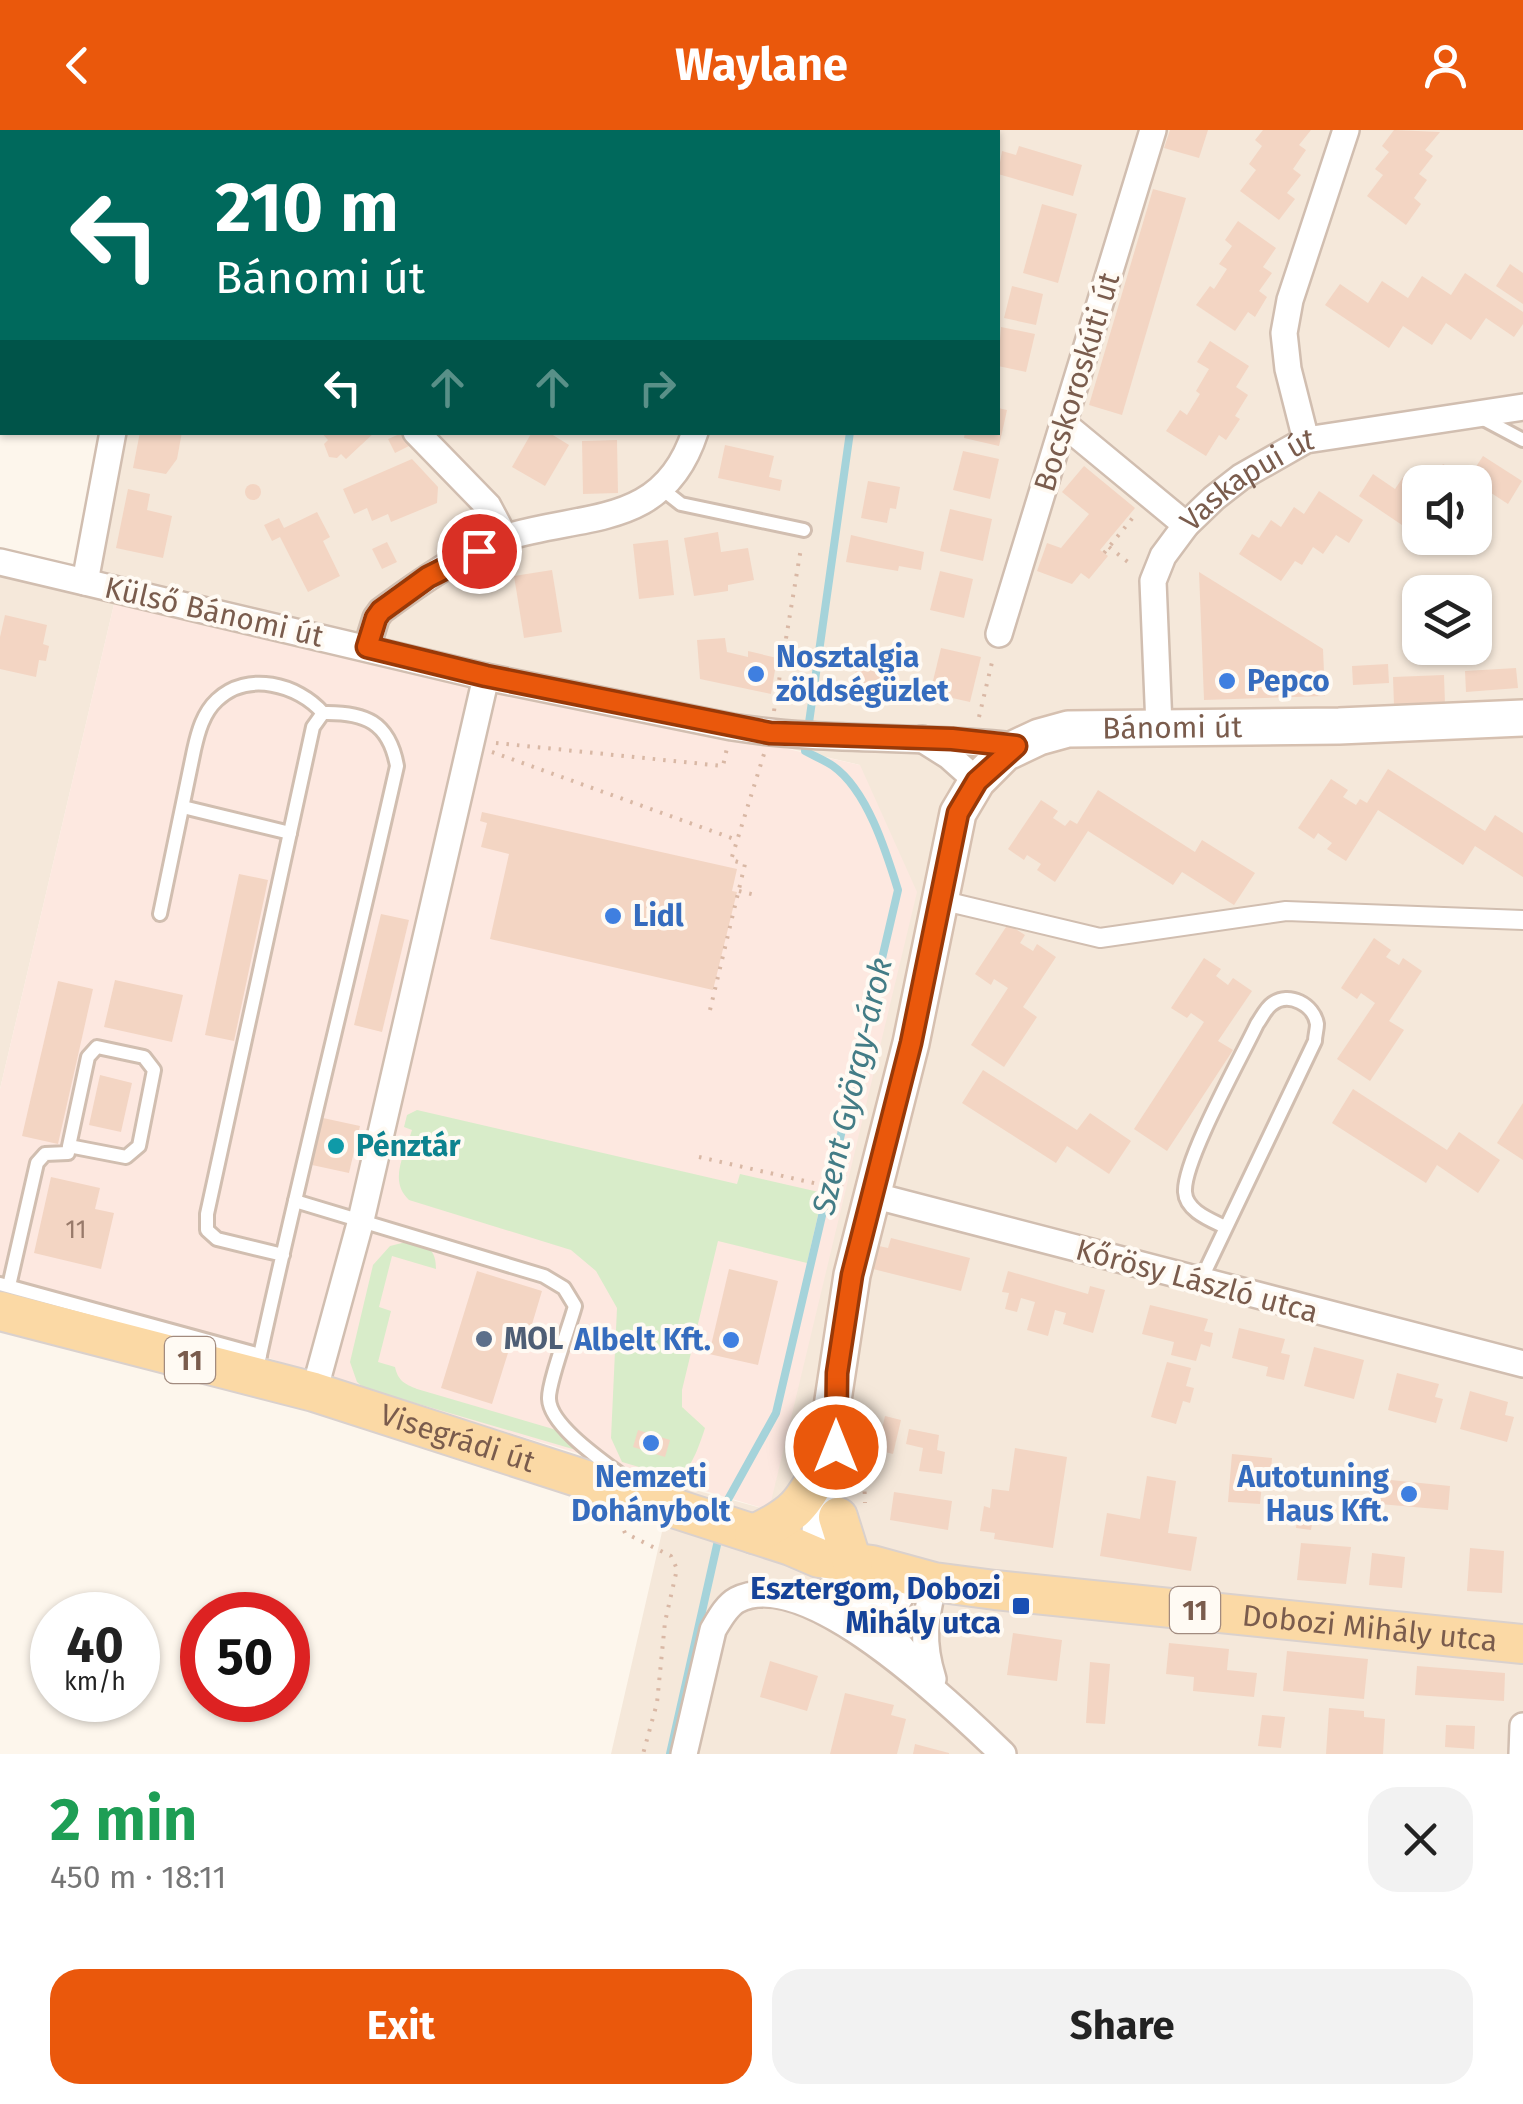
<!DOCTYPE html>
<meta charset="utf-8">
<style>
:root{--surface:#fff;--page:#f2f2f2;--text:#222;--muted:#767676;--accent:#ea580c}
body{margin:0;font-family:"Fira Sans",sans-serif;background:var(--page);color:var(--text);height:100vh;display:flex;flex-direction:column;font-size:38px;white-space:nowrap}
*{box-sizing:border-box;margin:0}
p{font-size:32px;color:var(--muted)}
.icon{flex:none;width:55px;height:55px;fill:none;stroke:currentColor;stroke-width:2;stroke-linecap:round;stroke-linejoin:round}
.map{position:relative;height:1624px;overflow:hidden}
.drawer{display:flex;flex-direction:column;background:var(--surface);flex:1}
.drawer>*{flex:none}
.hud{position:absolute;left:0px;top:0px;width:1000px;height:305px;box-shadow:0 2px 8px #0004;background:#00695c;color:#fff;overflow:hidden}
.buttons{position:absolute;left:1402px;top:335px;display:grid;gap:20px}
.buttons a{display:grid;place-items:center;width:90px;height:90px;border-radius:20px;background:var(--surface);box-shadow:0 2px 8px #0004;font-size:50px}
.speed{position:absolute;left:30px;top:1462px;display:flex;gap:20px;font-size:50px;font-weight:700;text-align:center}
.speed>*{display:grid;place-content:center;width:130px;height:130px;border-radius:50%;background:var(--surface);box-shadow:0 2px 8px #0004;line-height:1}
.speed small{font-size:25px;font-weight:400}
.speed .limit{border:15px solid #d22;background:#fff;color:#111}
.pin{position:absolute;display:grid;place-items:center;width:85px;height:85px;color:#fff;margin:-42px;border:5px solid #fff;border-radius:50%;box-shadow:0 2px 10px #0007}
.me{position:absolute;width:110px;margin:-55px;rotate:0deg;stroke-linejoin:round;filter:drop-shadow(0 0 8px #0008)}
.turn{display:flex;align-items:center;gap:35px;height:210px;padding:0 50px;font-size:45px}
.turn .icon{width:130px;height:130px;stroke-width:2.5}
.turn b{display:block;font-size:70px;line-height:85px}
.lanes{display:flex;align-items:center;height:95px;padding:0 50px;background:#0003;justify-content:center;gap:50px;direction:ltr}
.lanes .off{opacity:.35}
.round{display:grid;place-items:center;flex:none;width:105px;height:105px;border-radius:30px;background:var(--page)}
.overview{display:flex;align-items:center;justify-content:space-between;height:170px;padding:0 50px}
h1{font-size:60px;font-weight:700;line-height:75px;color:#1e9e55}
.action{display:flex;gap:20px;margin-top:auto;padding:20px 50px}
.action a{flex:1;height:115px;border-radius:30px;background:var(--accent);color:#fff;font-size:40px;font-weight:700;line-height:115px;text-align:center}
.action a+a{background:var(--page);color:var(--text)}
header{display:flex;justify-content:space-between;align-items:center;height:130px;padding:0 50px;background:var(--accent);color:#fff;font-size:45px;font-weight:700}
.map>svg:first-child{display:block}
</style>
<header><svg class="icon" aria-label="back" viewBox="0 0 24 24"><path d="M15 5l-7 7 7 7"/></svg>Waylane<svg class="icon" aria-label="person" viewBox="0 0 24 24"><circle cx="12" cy="8" r="4"/><path d="M4 21q1-7 8-7t8 7"/></svg></header>
<div class="map">
<svg width="1523" height="1624" viewBox="0 0 1523 1624">
<rect width="100%" height="100%" fill="#fdf6ec"/>
<g fill="#f5e8da" fill-rule="evenodd">
<path d="M173 0H1523V1624H611L673 1354 769 1380 860 635 75 450 103 303 998 302V2H172ZM1420 352H1475V408H1420ZM1420 462H1475V518H1420Z"/>
<polygon points="0,443 115,470 0,959"/>
</g>
<polygon fill="#fde8e0" points="115,470 860,635 917,762 769,1380 361,1259 260,1225 0,1154 0,959"/>
<g fill="#d8ecc9">
<path d="M417 980 737 1054 740 1044 823 1063 807 1133 718 1111 682 1260V1277L705 1298C685 1360 678 1348 622 1332L611 1308 617 1178 596 1141 571 1120 409 1070C388 1051 405 1023 412 1000L404 997 407 985Z"/>
<path d="M410 1111C428 1116 436 1119 436 1139L392 1126 379 1177 391 1181 378 1232 395 1237C398 1251 405 1254 417 1259L553 1299 568 1306 576 1315V1320L364 1258 357 1252 350 1232 373 1135 390 1116Z"/>
</g>
<g fill="none" stroke-linecap="round" stroke-linejoin="round">
<g stroke="#a5d3da" stroke-width="8">
<polyline points="931,2 932,0"/>
<path d="M724 1383 726 1373 776 1283 898 760C886 721 867 660 833 636 824 630 814 626 805 621L850 302"/>
<polyline points="670,1624 719,1406"/>
</g>
</g>
<g fill="#f3d5c3">
<polygon points="1170,0 1208,0 1199,28 1164,18"/>
<polygon points="1263,0 1311,0 1299,15 1306,20 1293,39 1301,45 1287,63 1295,69 1279,90 1240,61 1256,40 1249,34 1262,16 1255,10"/>
<polygon points="1394,0 1440,2 1425,20 1433,26 1419,44 1427,50 1414,68 1421,74 1406,95 1367,66 1383,45 1375,39 1389,22 1382,16"/>
<polygon points="1019,16 1082,35 1073,66 998,44 1002,21 1016,25"/>
<polygon points="1153,59 1186,68 1122,285 1089,275"/>
<polygon points="1042,74 1077,84 1058,153 1023,143"/>
<polygon points="1238,91 1276,118 1263,137 1272,143 1259,161 1267,167 1255,187 1248,182 1235,201 1196,175 1210,156 1214,159 1227,139 1219,134 1232,116 1225,110"/>
<polygon points="1510,134 1523,143 1523,174 1496,156"/>
<polygon points="1465,143 1523,182 1523,194 1514,207 1486,188 1471,210 1446,193 1432,215 1403,196 1389,218 1325,175 1340,154 1368,173 1382,151 1408,168 1422,146 1451,165"/>
<polygon points="1012,156 1043,164 1036,195 1004,188"/>
<polygon points="1001,197 1035,204 1026,242 998,236"/>
<polygon points="1210,211 1249,236 1236,257 1248,265 1235,286 1240,289 1226,310 1219,305 1206,326 1166,301 1180,280 1187,285 1200,264 1196,261 1209,239 1197,232"/>
<polygon points="998,278 1007,280 999,316 964,308 965,302 998,302"/>
<polygon points="140,302 182,302 177,329 166,344 133,338"/>
<polygon points="321,302 375,302 346,329 341,324 337,328 329,327 324,314 328,310"/>
<polygon points="532,302 548,302 569,315 545,356 512,337"/>
<polygon points="402,303 413,314 395,323 388,309"/>
<polygon points="617,310 618,363 583,364 582,311"/>
<polygon points="725,315 774,326 769,347 782,350 780,361 718,348"/>
<polygon points="963,321 999,329 990,369 953,360"/>
<polygon points="1483,326 1522,351 1508,374 1485,359 1475,376 1475,352 1432,352 1443,334 1468,349"/>
<polygon points="412,329 438,357 437,373 391,392 388,384 372,391 367,378 354,384 343,359"/>
<polygon points="1084,336 1135,378 1100,420 1108,426 1089,449 1081,443 1072,454 1037,441 1047,413 1061,418 1089,384 1062,362"/>
<polygon points="1408,340 1427,352 1420,352 1420,375 1417,373 1402,395 1359,366 1373,344 1395,359"/>
<polygon points="868,351 900,357 896,379 890,378 887,393 861,388"/>
<circle cx="253" cy="362" r="8"/>
<polygon points="128,359 150,364 147,380 172,386 163,428 116,418"/>
<polygon points="1319,361 1363,390 1349,413 1336,405 1323,424 1313,417 1302,435 1295,431 1281,451 1239,424 1252,404 1259,408 1271,390 1281,397 1294,377 1304,384"/>
<polygon points="950,379 992,389 983,431 940,421"/>
<polygon points="317,382 330,407 323,411 340,446 308,462 280,407 272,411 264,395 279,388 284,398"/>
<polygon points="718,402 721,422 748,418 754,450 728,455 728,461 694,466 684,408"/>
<polygon points="851,405 924,422 921,440 899,436 898,441 846,432"/>
<polygon points="668,410 674,465 639,469 633,414"/>
<polygon points="387,412 397,432 382,439 372,419"/>
<polygon points="552,440 562,502 524,508 514,446"/>
<polygon points="940,441 973,449 964,488 930,480"/>
<polygon points="1199,442 1323,519 1325,566 1204,570"/>
<polygon points="5,485 47,495 43,514 49,516 46,531 39,530 36,547 0,539 0,507"/>
<polygon points="725,508 727,522 748,527 748,521 777,528 771,564 700,549 697,510"/>
<polygon points="941,518 981,527 970,572 930,563"/>
<polygon points="859,520 893,525 886,570 852,565"/>
<polygon points="1388,534 1389,553 1353,555 1352,536"/>
<polygon points="1516,538 1518,558 1466,562 1465,541"/>
<polygon points="1444,545 1445,574 1394,576 1393,547"/>
<polygon points="1388,639 1485,701 1495,685 1523,703 1523,747 1475,716 1463,735 1378,680 1346,731 1327,719 1332,713 1318,703 1314,709 1298,698 1331,649 1348,660 1343,667 1356,675 1360,669 1367,673"/>
<polygon points="1098,660 1195,722 1202,710 1255,743 1234,775 1182,742 1173,755 1088,701 1055,752 1037,740 1041,734 1027,725 1024,730 1008,719 1041,670 1058,681 1053,688 1065,696 1070,690 1077,694"/>
<polygon points="482,682 737,739 732,761 737,762 713,860 490,809 509,724 481,717 487,693 480,691"/>
<polygon points="239,744 268,750 234,911 205,905"/>
<polygon points="381,784 409,790 382,902 354,895"/>
<polygon points="1008,794 1025,805 1020,813 1033,821 1037,814 1056,827 1023,877 1037,887 1004,937 971,915 1008,858 994,849 991,855 975,844"/>
<polygon points="1374,808 1391,820 1386,827 1399,835 1403,828 1422,841 1389,891 1404,900 1370,951 1337,929 1375,873 1361,863 1357,869 1341,858"/>
<polygon points="1204,828 1221,839 1216,846 1228,855 1233,848 1252,861 1218,911 1233,920 1167,1021 1134,999 1204,892 1191,883 1187,888 1171,878"/>
<polygon points="115,850 183,865 172,912 104,897"/>
<polygon points="58,851 93,859 58,1014 22,1006"/>
<polygon points="983,940 1077,1000 1090,983 1131,1011 1109,1044 1067,1016 1056,1033 962,973"/>
<polygon points="100,945 132,953 121,1002 89,995"/>
<polygon points="1353,959 1447,1020 1459,1002 1500,1030 1478,1063 1437,1035 1426,1053 1332,993"/>
<polygon points="1523,973 1523,1030 1497,1013"/>
<polygon points="323,988 360,996 349,1043 312,1035"/>
<polygon points="51,1047 100,1058 95,1079 114,1083 101,1139 34,1123"/>
<polygon points="891,1108 970,1128 961,1161 873,1139 879,1116 888,1118"/>
<polygon points="729,1139 778,1151 758,1235 709,1224"/>
<polygon points="477,1141 542,1161 527,1211 513,1207 492,1274 441,1258"/>
<polygon points="1008,1141 1088,1164 1090,1156 1105,1160 1093,1203 1063,1194 1066,1183 1055,1180 1048,1206 1027,1200 1035,1172 1021,1168 1017,1182 1005,1179 1009,1163 1002,1162"/>
<polygon points="1150,1175 1208,1189 1204,1201 1213,1203 1210,1217 1201,1214 1196,1231 1171,1225 1174,1212 1142,1204"/>
<polygon points="1239,1198 1285,1209 1281,1223 1290,1225 1284,1250 1266,1246 1268,1237 1232,1228"/>
<polygon points="1314,1217 1364,1230 1354,1269 1304,1256"/>
<polygon points="1167,1232 1191,1238 1186,1256 1194,1258 1190,1273 1183,1271 1176,1294 1151,1287"/>
<polygon points="1397,1243 1439,1254 1435,1267 1443,1269 1436,1293 1388,1280"/>
<polygon points="1470,1261 1508,1272 1505,1285 1514,1287 1507,1312 1460,1299"/>
<polygon points="885,1286 901,1290 893,1324 877,1320"/>
<polygon points="909,1299 939,1305 937,1320 945,1322 942,1344 919,1341 923,1318 906,1314"/>
<polygon points="638,1300 670,1310 665,1327 633,1317"/>
<polygon points="1015,1318 1067,1327 1053,1418 994,1409 995,1403 980,1401 984,1376 990,1378 992,1359 1009,1361"/>
<polygon points="1232,1324 1272,1328 1270,1354 1262,1354 1260,1374 1228,1372"/>
<polygon points="1147,1346 1176,1351 1168,1403 1197,1407 1191,1441 1100,1426 1107,1383 1140,1389"/>
<polygon points="1371,1348 1450,1356 1448,1380 1368,1373"/>
<polygon points="894,1362 952,1371 948,1400 890,1390"/>
<polygon points="1298,1380 1314,1382 1311,1400 1296,1398"/>
<polygon points="1301,1413 1351,1417 1346,1454 1297,1450"/>
<polygon points="1470,1418 1504,1421 1502,1463 1467,1461"/>
<polygon points="1372,1423 1405,1427 1402,1458 1369,1455"/>
<polygon points="1013,1503 1062,1510 1057,1551 1007,1545"/>
<polygon points="1169,1513 1229,1519 1227,1540 1257,1543 1254,1567 1193,1561 1194,1547 1166,1544"/>
<polygon points="1287,1521 1368,1529 1364,1569 1283,1561"/>
<polygon points="770,1531 818,1546 807,1581 760,1567"/>
<polygon points="1090,1532 1110,1534 1105,1594 1086,1593"/>
<polygon points="1417,1536 1505,1543 1504,1571 1415,1565"/>
<polygon points="845,1563 894,1575 891,1585 906,1589 897,1624 830,1624"/>
<polygon points="1329,1578 1364,1581 1364,1587 1385,1589 1383,1624 1326,1624"/>
<polygon points="1262,1585 1285,1587 1281,1618 1258,1616"/>
<polygon points="1446,1595 1475,1596 1474,1619 1445,1617"/>
<polygon points="915,1614 949,1623 949,1624 913,1624"/>
</g>
<g fill="none" stroke-linecap="round" stroke-linejoin="round">
<defs>
<g id="service">
<polyline points="1478,286 1523,310"/>
<polyline points="662,359 681,374 804,400"/>
<polyline points="183,677 290,703"/>
<path d="M160 784 194 620C198 602 203 583 217 570 247 541 298 554 323 583"/>
<path d="M295 1071 544 1146 564 1158 575 1176C570 1195 548 1253 549 1269 550 1296 604 1332 625 1348"/>
<path d="M1200 1152 1315 911C1315 905 1317 900 1317 894 1314 875 1289 861 1272 874 1266 878 1262 887 1257 894 1242 926 1183 1031 1185 1062 1186 1081 1211 1090 1225 1097"/>
<polyline points="0,1154 260,1225 259,1229"/>
<polyline points="9,1156 37,1033 45,1024 68,1023 69,1016 88,927 97,917 144,927 154,940 139,1016 126,1027 69,1016"/>
<path d="M260 1225C303 1028 353 832 397 636 389 592 365 582 323 583L313 597 207 1084V1100L217 1109 283 1125"/>
</g>
<polyline id="pedestrian" points="939,766 957,774 1100,808 1286,781 1523,790"/>
<g id="minor">
<polyline points="445,0 447,2"/>
<polyline points="778,2 779,0"/>
<polyline points="1065,295 1186,395"/>
<polyline points="416,302 488,376 505,408"/>
<polyline points="1306,310 1288,239 1284,203 1290,170 1346,0"/>
<path d="M0 432 486 547 732 597C826 612 922 605 1016 616"/>
<polyline points="85,452 113,302"/>
<polyline points="999,504 1153,0"/>
<path d="M367 517 376 488 381 481C416 455 465 420 507 407 586 383 664 398 695 302"/>
<path id="s1" d="M1159 596 1153 451 1163 426 1186 395 1214 368 1241 347 1306 310 1523 277"/>
<polyline points="922,609 949,626 977,651"/>
<polyline points="872,1065 1523,1234"/>
<polyline points="314,1262 361,1090 486,547"/>
<polyline points="820,1428 878,1488 910,1528"/>
<polyline points="896,1508 892,1480 904,1461 921,1449"/>
<path d="M933 1549C921 1511 925 1490 934 1452"/>
<path d="M684 1624 713 1500C719 1490 726 1476 737 1470 807 1433 956 1579 1003 1624"/>
<polyline points="1522,1624 1523,1596"/>
</g>
<g id="secondary">
<path id="s2" d="M819 1428 823 1336 852 1145 911 913 958 683 977 651 1005 623 1039 607 1068 599 1339 596 1523 588"/>
</g>
<g id="primary">
<path id="s3" d="M0 1181 314 1262 791 1416 819 1428 872 1435 934 1452 995 1460 1523 1514"/>
<polyline points="838,1387 853,1435"/>
<path d="M754 1404C795 1385 802 1375 823 1336"/>
</g>
</defs>
<use href="#service" stroke="#d1beb0" stroke-width="18"/>
<use href="#pedestrian" stroke="#d1beb0" stroke-width="22"/>
<use href="#minor" stroke="#d1beb0" stroke-width="30"/>
<use href="#secondary" stroke="#d6c0b0" stroke-width="40"/>
<use href="#primary" stroke="#dad1cd" stroke-width="42"/>
<g stroke="#d9b8a5" stroke-width="4" stroke-dasharray="2.5 8" stroke-linecap="butt">
<polyline points="178,2 179,0"/>
<polyline points="1109,417 1133,436"/>
<polyline points="1104,423 1135,385"/>
<polyline points="774,581 801,418"/>
<polyline points="979,587 993,528"/>
<polyline points="496,613 723,636 727,618"/>
<polyline points="492,622 737,710"/>
<polyline points="739,761 759,766"/>
<polyline points="710,880 745,734 731,730 764,624"/>
<polyline points="699,1027 840,1059 845,1043 848,1042"/>
<polyline points="862,1288 865,1373"/>
<polyline points="620,1391 625,1403 671,1426 677,1439 665,1492 657,1573 643,1624"/>
</g>
<use href="#service" stroke="#fff" stroke-width="12"/>
<use href="#pedestrian" stroke="#fff" stroke-width="18"/>
<use href="#minor" stroke="#fff" stroke-width="25"/>
<use href="#secondary" stroke="#fff" stroke-width="35"/>
<use href="#primary" stroke="#fbd9a5" stroke-width="38"/>
</g>
<g fill="none" stroke-linecap="round" stroke-linejoin="round">
<defs>
<polyline id="route" points="479,421 428,447 381,481 376,488 367,517 486,546 770,603 952,609 1016,616 977,651 958,683 911,913 852,1145 837,1243 836,1317"/>
</defs>
<use href="#route" stroke="#983908" stroke-width="25"/>
<use href="#route" stroke="#ea580c" stroke-width="18"/>
</g>
<g fill="#3f7fe0" stroke="#fffaf3" stroke-width="4">
<circle cx="756" cy="544" r="10"/>
<circle cx="1227" cy="551" r="10"/>
<circle cx="613" cy="786" r="10"/>
<circle cx="731" cy="1210" r="10"/>
<circle cx="651" cy="1313" r="10"/>
<circle cx="1409" cy="1364" r="10"/>
</g>
<circle fill="#0f9aa8" stroke="#fffaf3" stroke-width="4" cx="336" cy="1016" r="10"/>
<circle fill="#5c6f8a" stroke="#fffaf3" stroke-width="4" cx="484" cy="1209" r="10"/>
<rect fill="#1a4fb4" stroke="#fffaf3" stroke-width="4" x="1011" y="1466" width="20" height="20" rx="5"/>
<g text-anchor="middle" dominant-baseline="central" stroke-width="8" stroke-linejoin="round" paint-order="stroke">
<g font-size="25" fill="#987a6a">
<text x="76" y="1100">11</text>
</g>
<g fill="#fffaf3" stroke="#a28b7f" stroke-width="2.5">
<rect x="165" y="1207" width="50" height="46" rx="8"/>
<rect x="1170" y="1457" width="50" height="46" rx="8"/>
</g>
<g font-size="28" font-weight="bold" fill="#7a5c4d">
<text x="190" y="1230">11</text>
<text x="1195" y="1480">11</text>
</g>
<g font-size="30" fill="#7a5c4d" stroke="#fffaf3">
<text transform="translate(1077 252) rotate(-73)">Bocskoroskúti út</text>
<text stroke="none"><textPath href="#s1" startOffset="288">Vaskapui út</textPath></text>
<text transform="translate(214 482) rotate(13)">Külső Bánomi út</text>
<text stroke="none"><textPath href="#s2" startOffset="1008">Bánomi út</textPath></text>
<text transform="translate(1197 1151) rotate(15)">Kőrösy László utca</text>
<text stroke="none"><textPath href="#s3" startOffset="475">Visegrádi út</textPath></text>
<text stroke="none"><textPath href="#s3" startOffset="1412">Dobozi Mihály utca</textPath></text>
</g>
<g font-size="30" font-weight="bold" fill="#366cbe" stroke="#fffaf3" text-anchor="start">
<text x="776" y="527">Nosztalgia<tspan x="776" dy="34">zöldségüzlet</tspan></text>
<text x="1247" y="551">Pepco</text>
<text x="633" y="786">Lidl</text>
<text x="711" y="1210" text-anchor="end">Albelt Kft.</text>
<text x="651" y="1347" text-anchor="middle">Nemzeti<tspan x="651" dy="34">Dohánybolt</tspan></text>
<text x="1389" y="1347" text-anchor="end">Autotuning<tspan x="1389" dy="34">Haus Kft.</tspan></text>
</g>
<g font-size="30" font-weight="bold" fill="#0d838f" stroke="#fffaf3" text-anchor="start">
<text x="356" y="1016">Pénztár</text>
</g>
<g font-size="30" font-weight="bold" fill="#4e5e75" stroke="#fffaf3" text-anchor="start">
<text x="504" y="1209">MOL</text>
</g>
<g font-size="30" font-weight="bold" fill="#164399" stroke="#fffaf3" text-anchor="end">
<text x="1001" y="1459">Esztergom, Dobozi<tspan x="1001" dy="34">Mihály utca</tspan></text>
</g>
<g font-size="32" font-style="italic" fill="#437c86" stroke="#fffaf3">
<text transform="translate(852 956) rotate(-77)">Szent György-árok</text>
</g>
</g>
</svg>
<div class="buttons">
<a><svg class="icon" aria-label="sound" viewBox="0 0 24 24"><path d="M4 9h4l5-4v14l-5-4H4zM17 9q2 3 0 6"/></svg></a>
<a><svg class="icon" aria-label="layers" viewBox="0 0 24 24"><path d="M12 4l9 5-9 5-9-5zM3 14l9 5 9-5"/></svg></a>
</div>
<div class="speed"><div>40<small>km/h</small></div><div class="limit">50</div></div>
<div class="pin" style="left:479px;top:421px;background:#d93025"><svg class="icon" aria-label="arrive" viewBox="0 0 24 24"><path d="M6 21V4h12l-3 4 3 4H6"/></svg></div>
<svg class="me" style="left:836px;top:1317px" viewBox="-20 -20 40 40"><circle r="17" fill="#ea580c" stroke="#fff" stroke-width="3"/><path d="M0-11L8 9 0 5-8 9z" fill="#fff"/></svg>
<div class="hud">
<div class="turn"><svg class="icon" aria-label="left" viewBox="0 0 24 24"><path d="M17 20v-9H6M10 6l-5 5 5 5"/></svg><div><b>210 m</b>Bánomi út</div></div>
<div class="lanes"><svg class="icon" aria-label="left" viewBox="0 0 24 24"><path d="M17 20v-9H6M10 6l-5 5 5 5"/></svg><svg class="icon off" aria-label="ahead" viewBox="0 0 24 24"><path d="M12 20V5M6 11l6-6 6 6"/></svg><svg class="icon off" aria-label="ahead" viewBox="0 0 24 24"><path d="M12 20V5M6 11l6-6 6 6"/></svg><svg class="icon off" aria-label="right" viewBox="0 0 24 24"><path d="M7 20v-9h11M14 6l5 5-5 5"/></svg></div>
</div>
</div>
<section class="drawer">
<div class="overview"><div><h1>2 min</h1><p>450 m · 18:11</p></div><a class="round"><svg class="icon" aria-label="close" viewBox="0 0 24 24"><path d="M6 6l12 12M18 6L6 18"/></svg></a></div>
<div class="action"><a>Exit</a><a>Share</a></div>
</section>
